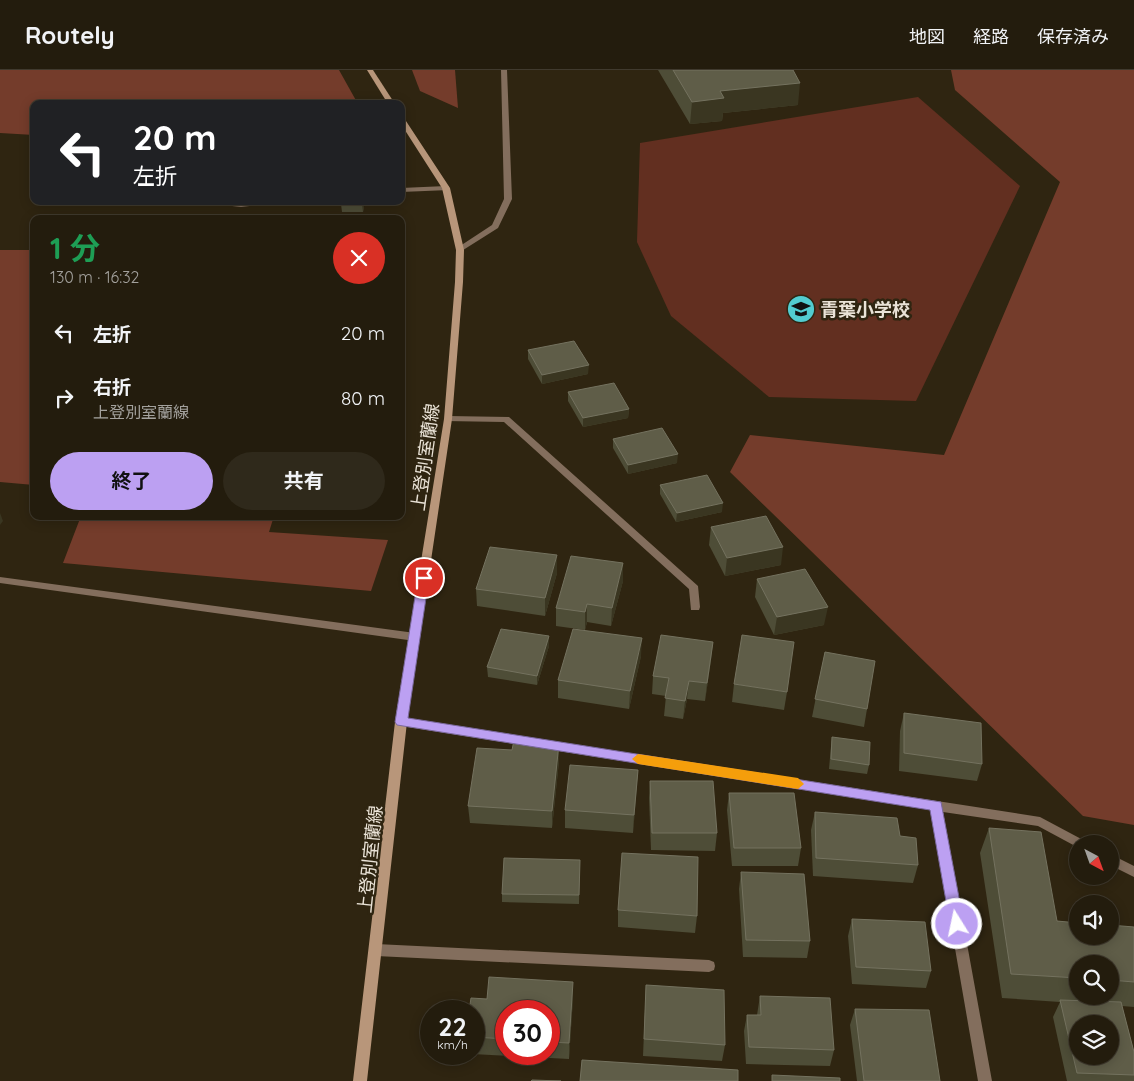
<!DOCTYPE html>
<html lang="ja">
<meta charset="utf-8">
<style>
:root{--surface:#231c0d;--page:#2f291b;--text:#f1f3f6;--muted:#a3a19d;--line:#403a2e;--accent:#bca0f2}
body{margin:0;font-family:Quicksand,"Noto Sans JP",sans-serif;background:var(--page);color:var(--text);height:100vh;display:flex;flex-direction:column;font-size:19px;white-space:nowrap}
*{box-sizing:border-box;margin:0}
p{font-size:16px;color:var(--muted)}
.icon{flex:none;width:28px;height:28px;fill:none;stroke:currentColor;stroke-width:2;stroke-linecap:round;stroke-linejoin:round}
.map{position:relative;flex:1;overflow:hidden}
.details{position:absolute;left:30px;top:145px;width:375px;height:305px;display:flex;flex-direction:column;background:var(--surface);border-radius:10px;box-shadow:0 2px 12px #0003,0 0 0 1px var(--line)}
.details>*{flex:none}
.guide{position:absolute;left:30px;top:30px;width:375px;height:105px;border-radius:10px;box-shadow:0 2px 12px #0003,0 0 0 1px var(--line);background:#202124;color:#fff;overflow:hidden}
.needle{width:32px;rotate:139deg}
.tools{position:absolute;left:1069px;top:765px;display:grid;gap:10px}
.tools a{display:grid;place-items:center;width:50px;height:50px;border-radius:50%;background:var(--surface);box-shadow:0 2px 12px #0003,0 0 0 1px var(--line);font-size:25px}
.speed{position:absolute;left:420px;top:930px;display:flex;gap:10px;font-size:25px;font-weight:700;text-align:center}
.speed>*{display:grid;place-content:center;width:65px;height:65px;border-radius:50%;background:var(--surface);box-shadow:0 2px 12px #0003,0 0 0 1px var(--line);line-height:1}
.speed small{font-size:12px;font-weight:400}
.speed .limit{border:8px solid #d22;background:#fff;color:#111}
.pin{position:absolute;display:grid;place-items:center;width:42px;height:42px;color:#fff;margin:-21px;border:2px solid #fff;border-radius:50%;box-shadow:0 1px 5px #0007}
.me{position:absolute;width:55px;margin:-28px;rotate:350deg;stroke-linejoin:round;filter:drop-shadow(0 0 4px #0008)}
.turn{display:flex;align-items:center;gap:18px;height:105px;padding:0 20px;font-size:22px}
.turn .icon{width:65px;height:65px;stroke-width:2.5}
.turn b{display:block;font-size:35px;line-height:42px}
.round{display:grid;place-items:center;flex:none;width:52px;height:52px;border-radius:26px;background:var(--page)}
.head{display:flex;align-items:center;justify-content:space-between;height:85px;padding:0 20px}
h1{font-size:30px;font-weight:700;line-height:38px;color:#1e9e55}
.primary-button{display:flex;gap:10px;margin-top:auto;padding:10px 20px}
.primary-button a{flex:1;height:58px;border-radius:30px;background:var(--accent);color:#111;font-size:20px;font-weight:700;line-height:58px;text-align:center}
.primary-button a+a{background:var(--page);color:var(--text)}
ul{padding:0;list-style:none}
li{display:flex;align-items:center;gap:15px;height:65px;padding:0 20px}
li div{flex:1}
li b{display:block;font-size:19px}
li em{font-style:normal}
header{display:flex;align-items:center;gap:30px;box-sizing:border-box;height:70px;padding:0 25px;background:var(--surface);border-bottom:1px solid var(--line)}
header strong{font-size:24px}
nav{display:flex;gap:28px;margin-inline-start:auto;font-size:18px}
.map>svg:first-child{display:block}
</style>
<header>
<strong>Routely</strong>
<nav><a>地図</a><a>経路</a><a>保存済み</a></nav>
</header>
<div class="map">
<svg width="1134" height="1011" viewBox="0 0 1134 1011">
<rect width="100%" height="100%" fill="#2f2511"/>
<polygon fill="#622f20" points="918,27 1020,116 916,331 769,327 671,246 637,172 640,73"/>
<g fill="#743c2b">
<polygon points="0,0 339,0 358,34 34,34 34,65 0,63"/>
<polygon points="412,0 455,0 458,38 420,21"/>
<polygon points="951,0 1134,0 1134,755 1083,746 730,402 750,365 944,385 1060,112 955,20"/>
<polygon points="0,180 34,180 34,415 0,412"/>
<polygon points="81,446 274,446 269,462 388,470 371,521 63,493"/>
</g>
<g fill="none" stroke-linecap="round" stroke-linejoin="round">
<g fill="#836e5d" fill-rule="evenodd">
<polygon points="501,0 507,0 512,129 498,158 460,182 457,182 457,178 492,155 504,129"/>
<polygon points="446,116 449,116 449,120 401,122 401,118"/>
<polygon points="201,131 241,133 279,131 275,133 241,137 205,133"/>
<polygon points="0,507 415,563 419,564 420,567 419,570 415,571 0,513"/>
<polygon points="376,874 709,890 714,892 715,896 714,900 709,902 376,886 372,884 370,880 372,876"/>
</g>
<g fill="#836e5d" fill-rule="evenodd">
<polygon points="448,346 509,347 698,516 700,537 699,540 691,540 689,519 504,352 445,351 444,349"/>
<polygon points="401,648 1040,747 1085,771 1087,774 1078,774 1077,777 1038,756 943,742 992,1011 978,1011 931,740 401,656 397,655 395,652 397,649"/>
<polygon points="1110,784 1134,796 1134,807 1110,795"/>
</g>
<g fill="#b8967a" fill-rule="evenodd">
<polygon points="367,0 373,0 395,34 388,34"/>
<polygon points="401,46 404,48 450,118 464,180 463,212 452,349 407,652 367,1011 353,1011 395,652 444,349 455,212 456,180 442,118 401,54"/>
</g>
</g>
<g fill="#4e4d37" fill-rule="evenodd">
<polygon points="658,0 793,0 798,35 723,43 722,51 690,54"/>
<polygon points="365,131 363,142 342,142 341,134"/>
<polygon points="528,280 588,304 542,314 528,289"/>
<polygon points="568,322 629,339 628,348 583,357 568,331"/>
<polygon points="613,369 677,393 628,404 613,378"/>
<polygon points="660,415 722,442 676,452 660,424"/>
<polygon points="711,457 781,495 725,506 709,475"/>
<polygon points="557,503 545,546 477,536 476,519"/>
<polygon points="757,509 824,555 774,565 755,527"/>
<polygon points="623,511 611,556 587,552 585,560 556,556 556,538"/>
<polygon points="713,572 711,590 705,631 687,629 683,649 664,646 666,626 652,624 653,606"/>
<polygon points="549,576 537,615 488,607 487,597"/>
<polygon points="825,582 867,639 864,657 812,647"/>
<polygon points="641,586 629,639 558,628 558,610"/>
<polygon points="734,614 787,622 784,640 732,632"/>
<polygon points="904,643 982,694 977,711 899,701 900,661"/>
<polygon points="832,667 869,695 867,704 829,699 831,676"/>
<polygon points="559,673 559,691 552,758 470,753 468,736"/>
<polygon points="638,700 633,763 565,758 565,740"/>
<polygon points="650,711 717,763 715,781 651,780 649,728"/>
<polygon points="729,723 801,778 798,796 732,796 727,740"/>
<polygon points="815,742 900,766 918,795 913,813 813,806 811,760"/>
<path d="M989 758 1057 851 1134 857V937L1122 936 1134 982V1011H1067L1053 947 1060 932 1002 928 980 783ZM1078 894H1110V926H1078Z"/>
<polygon points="580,790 579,834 502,832 502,824"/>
<polygon points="741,802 810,871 807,888 743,887 739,819"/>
<polygon points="618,840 697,846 695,863 618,857"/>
<polygon points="852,849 931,901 926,918 852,914 848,866"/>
<polygon points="646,915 725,975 722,991 643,986"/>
<polygon points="760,926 834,980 830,996 746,994 744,961 747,945 757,945"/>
<path d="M573 928 569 989 472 984H474V941ZM506 941H549V984H506Z"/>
<polygon points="855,939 940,1011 857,1011 850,955"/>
</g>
<g fill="#3a3621">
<polygon points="800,13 798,35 723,43 722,51 690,54 692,32 720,21"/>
<polygon points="363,131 365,131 363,142 362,134"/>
<polygon points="589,295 588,304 542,314 542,305"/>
<polygon points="629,339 628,348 583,357 583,348"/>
<polygon points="678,384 677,393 628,404 628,395"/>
<polygon points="723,433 722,442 676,452 677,443"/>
<polygon points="0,443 3,451 0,455"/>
<polygon points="783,477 781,495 725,506 727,488"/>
<polygon points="557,485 557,503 545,546 545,528"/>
<polygon points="623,493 623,511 611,556 612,538"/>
<polygon points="587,534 587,552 585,560 585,542"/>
<polygon points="828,537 824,555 774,565 777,547"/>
<polygon points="549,566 549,576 537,615 537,606"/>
<polygon points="642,568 641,586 629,639 630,621"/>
<polygon points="713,572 711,590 705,631 707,613"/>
<polygon points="689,611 687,629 683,649 685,631"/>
<polygon points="559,673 559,691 552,758 552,741"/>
<polygon points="638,700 637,717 633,763 634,745"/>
<polygon points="573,912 573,928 569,989 569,973"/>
</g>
<g fill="#5f5d48" stroke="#74725f" fill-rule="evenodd">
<polygon points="673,0 793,0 800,13 720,21 724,28 692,32"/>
<polygon points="341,131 363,131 362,134 341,134"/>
<polygon points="574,271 589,295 542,305 528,280"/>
<polygon points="614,313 629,339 583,348 568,322"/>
<polygon points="662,358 678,384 628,395 613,369"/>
<polygon points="707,405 723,433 677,443 660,415"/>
<polygon points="766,446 783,477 727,488 711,457"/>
<polygon points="490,477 557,485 545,528 476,519"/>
<polygon points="571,486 623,493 612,538 587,534 585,542 556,538"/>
<polygon points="805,499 828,537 777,547 757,509"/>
<polygon points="501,559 549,566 537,606 487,597"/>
<polygon points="573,559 642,568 630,621 558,610"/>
<polygon points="661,565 713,572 707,613 689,611 685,631 665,628 669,608 653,606"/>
<polygon points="742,565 794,572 787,622 734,614"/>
<polygon points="825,582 875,591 867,639 815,629"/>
<polygon points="904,643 981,653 982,694 904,683"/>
<polygon points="832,667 870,672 869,695 831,689"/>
<polygon points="514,670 559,673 552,741 468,736 477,678 512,680"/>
<polygon points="570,695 638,700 634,745 565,740"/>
<polygon points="650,711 713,711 717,763 652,763"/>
<polygon points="729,723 794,723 801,778 734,778"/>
<polygon points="815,742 897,748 900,766 916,768 918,795 816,788"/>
<polygon points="989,758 1041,762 1057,851 1078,853 1078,866 1110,866 1110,855 1134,857 1134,912 1110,910 1110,894 1078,894 1078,908 1011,904"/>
<polygon points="622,783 698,787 697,846 618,840"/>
<polygon points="504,788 580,790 579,825 502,824"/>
<polygon points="741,802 804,804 810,871 746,870"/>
<polygon points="852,849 925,852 931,901 856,897"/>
<polygon points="489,907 573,912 569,973 549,972 549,941 506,941 506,969 474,967 474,941 469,941 471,928 487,929"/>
<polygon points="646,915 724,920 725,975 644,969"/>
<polygon points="760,926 830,928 834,980 749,977 747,945 761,945"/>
<path d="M1060 930 1121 932 1134 982V1005L1077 1003ZM1078 954H1110V986H1078Z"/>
<polygon points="855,939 929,940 940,1011 864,1011"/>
<polygon points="582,990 738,1000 738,1011 580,1011"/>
<polygon points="772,1005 840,1008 840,1011 772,1011"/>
<polygon points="532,1010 561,1011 531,1011"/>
</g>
<polygon fill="#bca0f2" stroke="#7a689d" points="424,504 429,508 408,648 941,732 964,854 962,858 957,860 952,858 950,854 930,740 397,655 395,652 418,508"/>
<polygon fill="#f59e0b" points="638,684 798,708 804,714 798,719 638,694 632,689"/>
<defs>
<symbol id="school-disc" viewBox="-11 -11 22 22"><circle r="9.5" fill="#52ccd0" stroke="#2f2511"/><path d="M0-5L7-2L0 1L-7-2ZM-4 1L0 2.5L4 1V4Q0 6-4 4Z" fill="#111"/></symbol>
</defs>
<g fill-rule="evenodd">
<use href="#school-disc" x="785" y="223" width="32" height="32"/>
</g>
<g text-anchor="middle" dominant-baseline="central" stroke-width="5" stroke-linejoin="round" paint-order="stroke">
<g font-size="18" font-weight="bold" fill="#eae3d7" stroke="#2f2511" text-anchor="start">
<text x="820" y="239">青葉小学校</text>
</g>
<g font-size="18" fill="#eae3d7" stroke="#2f2511">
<text transform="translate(425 387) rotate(-82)">上登別室蘭線</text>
<text transform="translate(370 789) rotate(-84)">上登別室蘭線</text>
</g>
</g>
</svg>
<div class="tools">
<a><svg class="needle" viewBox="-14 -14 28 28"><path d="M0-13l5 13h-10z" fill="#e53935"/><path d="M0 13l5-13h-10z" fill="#a3a19d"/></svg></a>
<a><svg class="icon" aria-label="sound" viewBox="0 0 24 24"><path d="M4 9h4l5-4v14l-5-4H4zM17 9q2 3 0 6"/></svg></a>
<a><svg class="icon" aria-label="search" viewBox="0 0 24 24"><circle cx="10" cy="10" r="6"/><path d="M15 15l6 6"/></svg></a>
<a><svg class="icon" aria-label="layers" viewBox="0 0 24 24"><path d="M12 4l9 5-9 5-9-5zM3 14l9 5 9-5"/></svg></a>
</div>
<div class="speed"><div>22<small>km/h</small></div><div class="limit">30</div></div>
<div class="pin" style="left:424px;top:508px;background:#d93025"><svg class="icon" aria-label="arrive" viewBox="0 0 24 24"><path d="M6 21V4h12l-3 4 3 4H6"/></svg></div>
<svg class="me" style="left:957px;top:854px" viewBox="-20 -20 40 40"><circle r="17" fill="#bca0f2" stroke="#fff" stroke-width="3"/><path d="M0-11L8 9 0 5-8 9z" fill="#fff"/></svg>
<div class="guide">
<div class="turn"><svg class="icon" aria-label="left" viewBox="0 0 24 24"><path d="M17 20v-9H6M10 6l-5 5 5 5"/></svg><div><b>20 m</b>左折</div></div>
</div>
<section class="details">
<div class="head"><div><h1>1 分</h1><p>130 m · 16:32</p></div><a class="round" style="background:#d93025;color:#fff"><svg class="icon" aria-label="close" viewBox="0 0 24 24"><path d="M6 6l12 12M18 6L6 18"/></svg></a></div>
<ul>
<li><svg class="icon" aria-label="left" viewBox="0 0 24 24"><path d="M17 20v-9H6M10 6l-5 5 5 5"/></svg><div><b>左折</b></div><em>20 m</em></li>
<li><svg class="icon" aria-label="right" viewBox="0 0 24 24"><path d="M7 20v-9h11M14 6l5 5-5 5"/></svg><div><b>右折</b><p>上登別室蘭線</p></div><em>80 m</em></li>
</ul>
<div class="primary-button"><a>終了</a><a>共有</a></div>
</section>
</div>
